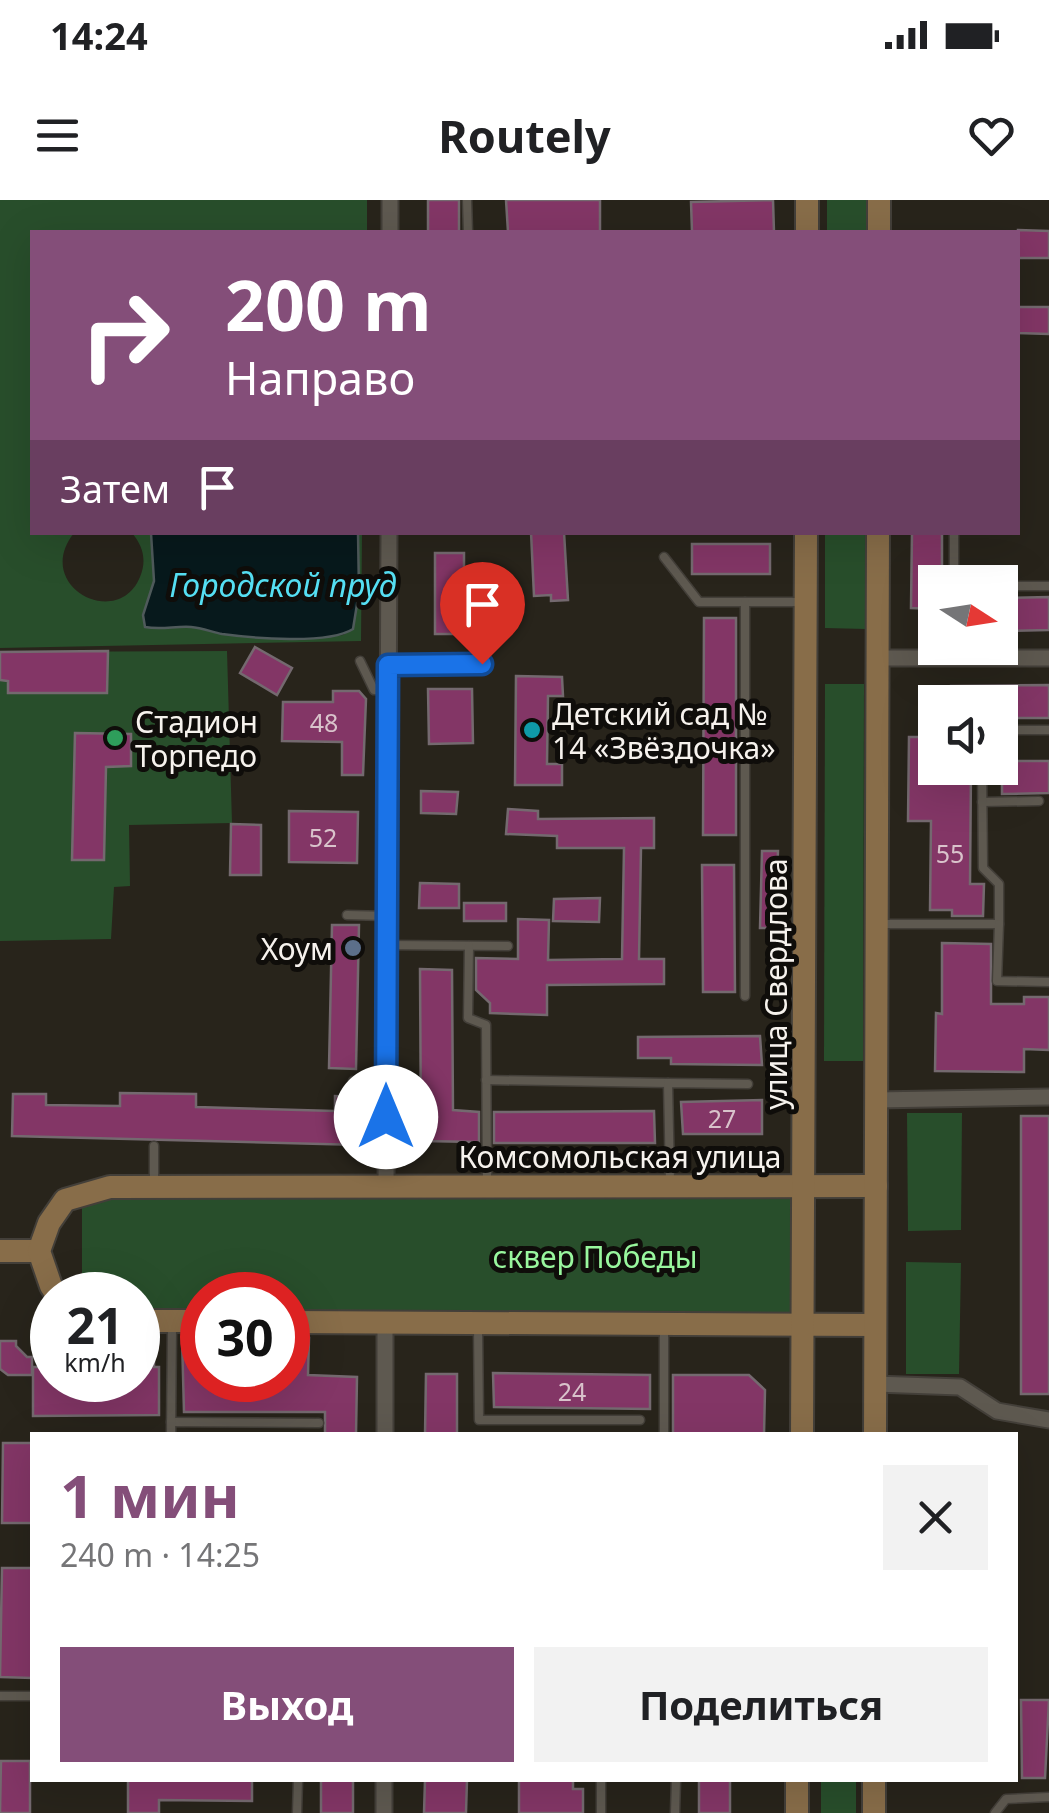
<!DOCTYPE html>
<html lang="ru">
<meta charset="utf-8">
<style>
:root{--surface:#fff;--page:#f2f2f2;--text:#202124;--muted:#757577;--accent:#844e79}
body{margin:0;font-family:"Noto Sans",sans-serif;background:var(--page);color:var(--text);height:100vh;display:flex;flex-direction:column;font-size:38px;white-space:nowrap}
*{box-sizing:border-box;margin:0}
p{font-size:32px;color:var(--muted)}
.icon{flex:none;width:55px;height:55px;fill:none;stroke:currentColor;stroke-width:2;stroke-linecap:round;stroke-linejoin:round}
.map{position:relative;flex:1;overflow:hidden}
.drawer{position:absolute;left:30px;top:1232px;width:988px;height:350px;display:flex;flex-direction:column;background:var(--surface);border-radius:0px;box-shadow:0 10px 40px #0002}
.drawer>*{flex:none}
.top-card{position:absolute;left:30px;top:30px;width:990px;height:305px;border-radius:0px;box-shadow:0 10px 40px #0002;background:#844e79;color:#fff;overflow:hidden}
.needle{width:65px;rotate:102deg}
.fabs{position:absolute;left:918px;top:365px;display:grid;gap:20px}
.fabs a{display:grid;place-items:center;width:100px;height:100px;border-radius:0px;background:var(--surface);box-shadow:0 10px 40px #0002;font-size:50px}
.speed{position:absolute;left:30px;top:1072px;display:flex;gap:20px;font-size:50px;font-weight:700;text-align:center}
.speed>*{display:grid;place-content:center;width:130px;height:130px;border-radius:50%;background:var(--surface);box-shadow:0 10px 40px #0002;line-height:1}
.speed small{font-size:25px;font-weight:400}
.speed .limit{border:15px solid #d22;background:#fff;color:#111}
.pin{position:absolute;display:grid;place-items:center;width:85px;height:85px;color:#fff;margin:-102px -42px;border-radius:50% 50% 50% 0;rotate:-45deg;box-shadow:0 0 10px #0007}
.pin .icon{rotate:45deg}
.me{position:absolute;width:110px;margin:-55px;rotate:0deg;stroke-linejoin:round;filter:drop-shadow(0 0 8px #0008)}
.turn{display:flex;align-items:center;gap:35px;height:210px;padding:0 30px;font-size:45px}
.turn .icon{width:130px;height:130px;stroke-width:2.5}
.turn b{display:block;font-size:70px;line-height:85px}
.then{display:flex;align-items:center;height:95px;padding:0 30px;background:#0003;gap:20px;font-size:38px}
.round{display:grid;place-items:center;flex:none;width:105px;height:105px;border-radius:0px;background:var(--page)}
.headline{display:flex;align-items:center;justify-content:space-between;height:170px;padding:0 30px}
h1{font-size:60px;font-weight:700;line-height:75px;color:var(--accent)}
.action{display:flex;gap:20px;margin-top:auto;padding:20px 30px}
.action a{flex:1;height:115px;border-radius:0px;background:var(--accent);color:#fff;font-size:40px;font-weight:700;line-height:115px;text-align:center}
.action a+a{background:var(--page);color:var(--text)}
.status{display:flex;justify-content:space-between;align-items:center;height:70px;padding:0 50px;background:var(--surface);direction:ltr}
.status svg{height:28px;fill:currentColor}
header{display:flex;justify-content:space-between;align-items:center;height:130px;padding:0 30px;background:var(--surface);font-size:45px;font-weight:700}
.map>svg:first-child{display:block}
</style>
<div class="status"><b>14:24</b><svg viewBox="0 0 49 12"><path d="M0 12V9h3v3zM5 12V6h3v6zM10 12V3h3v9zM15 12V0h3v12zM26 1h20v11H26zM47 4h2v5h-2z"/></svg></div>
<header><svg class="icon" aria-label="menu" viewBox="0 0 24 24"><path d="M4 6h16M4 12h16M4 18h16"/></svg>Routely<svg class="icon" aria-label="heart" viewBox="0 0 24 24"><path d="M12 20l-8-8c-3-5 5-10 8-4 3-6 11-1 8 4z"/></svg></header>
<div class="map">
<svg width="1049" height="1613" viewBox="0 0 1049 1613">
<rect width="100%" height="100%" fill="#28241b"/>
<g fill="#284e2b">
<path d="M0 0H367V32H32V332L74 333C32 386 118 431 140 377 147 360 143 346 132 333H151L154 381 143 415 157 429 191 427 224 434 321 438 343 435 353 429 359 392 358 333H362L361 441 0 448Z"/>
<rect x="827" y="0" width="40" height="32"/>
<polygon points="825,333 866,333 866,429 825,428"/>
<polygon points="227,451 232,623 129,625 130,686 114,687 111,739 0,741 0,452"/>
<polygon points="825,484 864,484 863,861 824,861"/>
<polygon points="907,913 962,913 961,1030 908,1031"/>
<polygon points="804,986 803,1125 288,1122 288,1095 202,1095 202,1121 138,1121 138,1095 82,1095 82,993"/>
<polygon points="906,1062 961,1063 959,1174 906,1174"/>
<rect x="821" y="1580" width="35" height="33"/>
</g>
<path fill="#07191c" stroke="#4f5a5b" stroke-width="2.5" d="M151 333H358L359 392 353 429C328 445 252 438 222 434 212 432 202 428 191 427 175 426 161 430 145 427L143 415 154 381Z"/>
<g fill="#833666" stroke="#74696f" stroke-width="2.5">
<rect x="428" y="0" width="31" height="32"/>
<polygon points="506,0 600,0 600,32 508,32"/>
<polygon points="773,0 774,32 692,32 691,2"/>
<polygon points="1018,30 1049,31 1049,58 1018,58"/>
<polygon points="1018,107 1049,107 1049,134 1018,133"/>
<polygon points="531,332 564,332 568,400 551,401 551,395 534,396"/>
<polygon points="912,332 942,332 942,382 935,382 935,409 911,408"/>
<rect x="692" y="344" width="78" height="30"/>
<rect x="435" y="353" width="29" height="81"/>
<polygon points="1049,397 1049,430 1000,431 1000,398"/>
<polygon points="704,418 736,418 736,635 703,635"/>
<polygon points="255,447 292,468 277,495 240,473"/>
<polygon points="108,451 107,493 8,493 8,481 0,480 0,452"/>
<polygon points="516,476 562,477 563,496 548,496 547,564 562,564 562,585 515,585"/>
<polygon points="1049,485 1049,518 1000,518 1000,502 951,502 951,486"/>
<polygon points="428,489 472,489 473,543 429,544"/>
<polygon points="333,491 359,491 366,499 363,575 342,575 342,542 282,541 283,502 333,502"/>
<polygon points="75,533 131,534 131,566 106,567 104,660 72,660"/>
<polygon points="909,537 935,537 935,568 971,568 970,684 984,684 983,716 952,716 952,710 930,710 931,621 908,621"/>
<polygon points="1002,561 1049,561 1049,593 1002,594"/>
<polygon points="421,591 458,592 456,614 421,613"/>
<polygon points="508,609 538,611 538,619 654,618 654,648 641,648 639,759 664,759 664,784 547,785 547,815 490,813 490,803 476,790 476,758 518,759 518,719 549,720 548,760 622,759 624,648 557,648 557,636 506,634"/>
<polygon points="289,611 358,612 357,663 289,662"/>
<polygon points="231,624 261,625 261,675 230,675"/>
<polygon points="762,651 778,651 775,728 760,728"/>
<polygon points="702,665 734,665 735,792 703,792"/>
<polygon points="420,683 459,684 459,708 419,708"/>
<polygon points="600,698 599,722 553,721 554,699"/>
<rect x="464" y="703" width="42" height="18"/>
<polygon points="332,725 359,725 356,869 329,868"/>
<polygon points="942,743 991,744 991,804 1024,804 1024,797 1049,797 1049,850 1024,849 1024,872 935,871 936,813 942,814"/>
<polygon points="420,769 452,770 453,910 479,912 479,942 421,941"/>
<polygon points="760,836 762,865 671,864 671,858 638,858 638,837"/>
<polygon points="120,893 196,894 196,907 335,911 335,896 362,897 360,945 12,936 13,894 46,894 46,905 120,906"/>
<polygon points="762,900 762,934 683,934 681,902"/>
<polygon points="654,911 655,943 494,943 494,912"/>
<rect x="1021" y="916" width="28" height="278"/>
<polygon points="182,1138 202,1138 202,1180 288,1180 288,1138 309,1138 308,1175 357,1177 356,1235 325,1235 325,1212 184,1212"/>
<polygon points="0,1141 16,1141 16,1146 27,1157 32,1157 32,1175 8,1175 0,1169"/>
<polygon points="138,1141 154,1141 154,1167 159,1167 159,1215 33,1216 33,1167 52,1167 52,1180 138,1180"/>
<polygon points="493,1173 650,1175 650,1209 494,1207"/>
<polygon points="426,1174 457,1174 457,1235 425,1235"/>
<polygon points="673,1175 749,1175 765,1190 764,1235 673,1235"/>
<polygon points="3,1243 32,1243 32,1323 2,1323"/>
<polygon points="2,1368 32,1368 32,1478 0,1477"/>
<polygon points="1021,1500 1049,1500 1045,1578 1022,1578"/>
<polygon points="1,1561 30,1561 30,1613 0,1613"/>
<polygon points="128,1580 252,1580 252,1601 159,1600 159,1613 128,1613"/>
<rect x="321" y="1580" width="32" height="33"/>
<polygon points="425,1580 467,1580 466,1613 424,1613"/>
<polygon points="519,1580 573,1580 573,1589 583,1589 583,1613 519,1613"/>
<rect x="699" y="1580" width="31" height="33"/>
</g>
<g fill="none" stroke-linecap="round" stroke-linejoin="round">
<defs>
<g id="service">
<polyline points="467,0 468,32"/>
<polyline points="954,332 954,374 962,382"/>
<polyline points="664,357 699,402 801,402"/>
<polyline points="1000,386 1049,386"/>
<polyline points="745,402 745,796"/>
<polyline points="360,461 374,490 388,490"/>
<polyline points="388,465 482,464"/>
<polyline points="1000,530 1049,530"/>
<polyline points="982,602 1039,601"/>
<polyline points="347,715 387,716"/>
<polyline points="881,724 999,724 999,684 983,668 982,568"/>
<polyline points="999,724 997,781 1049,782"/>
<polyline points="387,745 508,746"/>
<polyline points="469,746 468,818 486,825 487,984"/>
<polyline points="486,880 668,883"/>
<polyline points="353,881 386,882"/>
<polyline points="154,982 154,946"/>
<polyline points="670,982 668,883 748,884"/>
<polyline points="478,1128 479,1220 640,1220"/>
<polyline points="171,1222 319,1223"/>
<polyline points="171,1235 172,1125"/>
<polyline points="664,1235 664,1129"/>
<polyline points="0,1496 32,1496"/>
<polyline points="601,1580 601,1613"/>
<polyline points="297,1613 298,1580"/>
<polyline points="675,1613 676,1580"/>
<polyline points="995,1613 1006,1599 1049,1597"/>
</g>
<g id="minor">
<polyline points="390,32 390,0"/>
<polyline points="878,458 1049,458"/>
<polyline points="876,900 1049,897"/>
<polyline points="386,987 389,332"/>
<polyline points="875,1184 960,1187 997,1211 1049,1220"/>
<polyline points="385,1235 385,1122"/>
<polyline points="384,1613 384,1580"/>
</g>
<g id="secondary">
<polyline points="807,32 807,0"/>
<polyline points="879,32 879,0"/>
<polyline points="0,1051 39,1051"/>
<polyline points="57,1095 51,1086 39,1051 49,1023 65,1000 110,987 876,986"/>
<polyline points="138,1121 202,1121"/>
<polyline points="288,1122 875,1125"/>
<polyline points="802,1235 806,332"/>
<polyline points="875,1235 878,332"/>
<polyline points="797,1613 797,1580"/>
<polyline points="874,1613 874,1580"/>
</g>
</defs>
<use href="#service" stroke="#433f39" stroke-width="11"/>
<use href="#minor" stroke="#433f39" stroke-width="19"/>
<use href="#secondary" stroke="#433f39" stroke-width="26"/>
<use href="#service" stroke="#5e5950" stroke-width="8"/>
<use href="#minor" stroke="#5e5950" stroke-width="15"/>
<use href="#secondary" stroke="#886d49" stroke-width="22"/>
</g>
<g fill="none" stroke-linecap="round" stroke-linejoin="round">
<defs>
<polyline id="route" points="386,917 388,465 482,464"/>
</defs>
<use href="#route" stroke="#114b97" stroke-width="25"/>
<use href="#route" stroke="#1a73e8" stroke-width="18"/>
</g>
<circle fill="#0f9aa8" stroke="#0f0d0a" stroke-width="4" cx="532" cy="530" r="10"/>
<circle fill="#2e9e5b" stroke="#0f0d0a" stroke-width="4" cx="115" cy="538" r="10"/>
<circle fill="#5c6f8a" stroke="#0f0d0a" stroke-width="4" cx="353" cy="748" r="10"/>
<g text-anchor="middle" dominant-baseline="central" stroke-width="10" stroke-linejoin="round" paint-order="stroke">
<g font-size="25" fill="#d9c3cb">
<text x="324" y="522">48</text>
<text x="323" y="637">52</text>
<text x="950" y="653">55</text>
<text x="722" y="918">27</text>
<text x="572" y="1191">24</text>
</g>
<g font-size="30" fill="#f6f2ed" stroke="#0f0d0a" text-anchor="start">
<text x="552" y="513">Детский сад №<tspan x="552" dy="34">14 «Звёздочка»</tspan></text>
<text x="135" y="521">Стадион<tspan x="135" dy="34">Торпедо</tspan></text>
<text x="333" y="748" text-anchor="end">Хоум</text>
</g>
<g font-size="30" fill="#f6f2ed" stroke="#0f0d0a">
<text transform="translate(775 784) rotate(-90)">улица Свердлова</text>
<text x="620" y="956">Комсомольская улица</text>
</g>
<g font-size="30" fill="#99f79e" stroke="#0f0d0a">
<text x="595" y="1056">сквер Победы</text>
</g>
<g font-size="32" font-style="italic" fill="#55dff3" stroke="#0f0d0a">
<text x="283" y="384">Городской пруд</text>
</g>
</g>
</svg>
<div class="fabs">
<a><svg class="needle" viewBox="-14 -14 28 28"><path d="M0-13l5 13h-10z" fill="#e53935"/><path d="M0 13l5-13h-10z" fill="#757577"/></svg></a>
<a><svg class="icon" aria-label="sound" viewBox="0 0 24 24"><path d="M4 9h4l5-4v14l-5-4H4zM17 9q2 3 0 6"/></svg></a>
</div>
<div class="speed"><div>21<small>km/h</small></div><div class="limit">30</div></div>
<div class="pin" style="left:482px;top:464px;background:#d93025"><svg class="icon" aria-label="arrive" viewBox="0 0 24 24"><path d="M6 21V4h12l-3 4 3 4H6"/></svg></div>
<svg class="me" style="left:386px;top:917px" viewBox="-20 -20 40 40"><circle r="19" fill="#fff"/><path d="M0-13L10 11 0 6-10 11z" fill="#1a73e8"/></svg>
<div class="top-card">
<div class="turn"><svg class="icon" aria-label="right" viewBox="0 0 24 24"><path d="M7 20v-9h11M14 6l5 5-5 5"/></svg><div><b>200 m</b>Направо</div></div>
<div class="then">Затем<svg class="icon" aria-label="arrive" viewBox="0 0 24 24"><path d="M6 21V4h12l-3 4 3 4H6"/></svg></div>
</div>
<section class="drawer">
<div class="headline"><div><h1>1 мин</h1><p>240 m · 14:25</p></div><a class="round"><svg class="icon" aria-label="close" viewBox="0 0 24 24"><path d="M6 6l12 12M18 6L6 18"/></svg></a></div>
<div class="action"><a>Выход</a><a>Поделиться</a></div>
</section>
</div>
